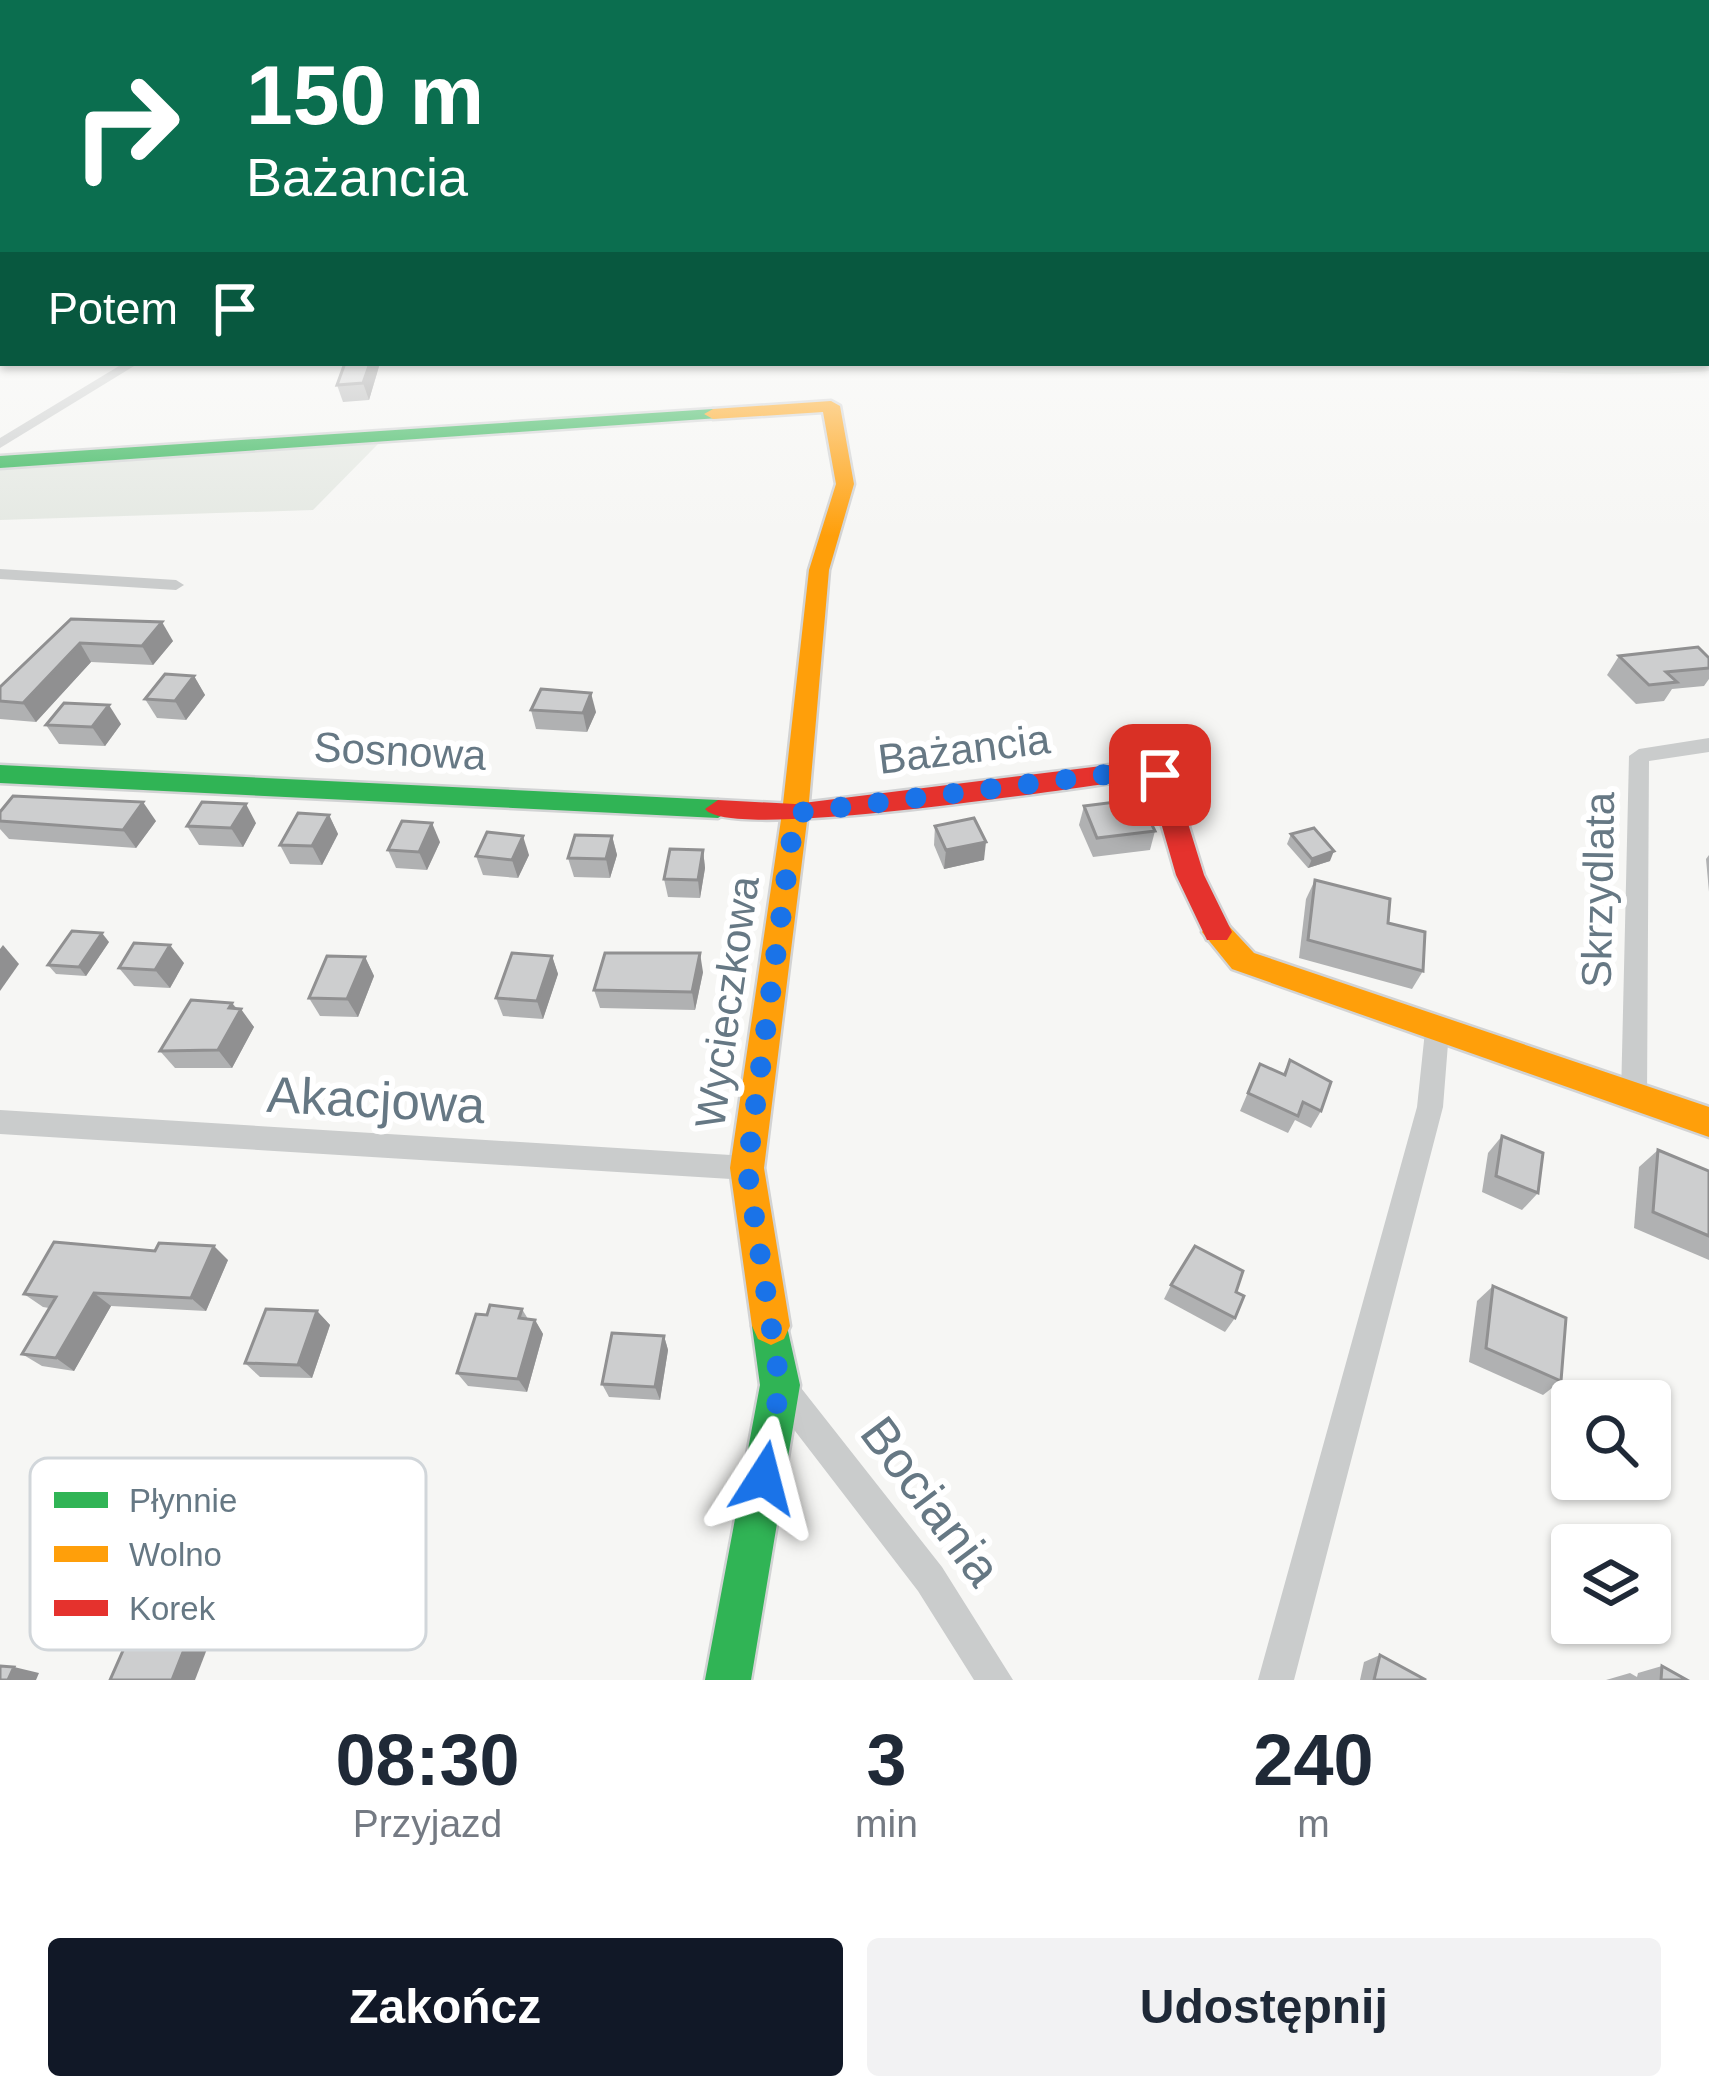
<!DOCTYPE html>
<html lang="pl">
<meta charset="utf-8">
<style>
:root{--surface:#fff;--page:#f2f2f3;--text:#1f2937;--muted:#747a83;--accent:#111827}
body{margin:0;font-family:Helvetica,sans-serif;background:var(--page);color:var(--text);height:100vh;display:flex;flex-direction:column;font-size:45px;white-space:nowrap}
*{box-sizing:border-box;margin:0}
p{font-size:39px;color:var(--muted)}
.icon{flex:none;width:66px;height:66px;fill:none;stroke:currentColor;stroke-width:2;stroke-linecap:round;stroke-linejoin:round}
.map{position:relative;height:1680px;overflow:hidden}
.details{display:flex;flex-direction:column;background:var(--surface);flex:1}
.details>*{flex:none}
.guide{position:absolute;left:0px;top:0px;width:1710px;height:366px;box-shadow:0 3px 9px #0004;background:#0b6e4f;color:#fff;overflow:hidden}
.buttons{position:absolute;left:1551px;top:1380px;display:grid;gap:24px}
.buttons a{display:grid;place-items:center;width:120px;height:120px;border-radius:12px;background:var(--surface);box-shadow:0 3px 9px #0004;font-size:60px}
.pin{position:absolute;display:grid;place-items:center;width:102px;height:102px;color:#fff;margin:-51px;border-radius:24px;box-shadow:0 6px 18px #0006}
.me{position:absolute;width:132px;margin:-66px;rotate:9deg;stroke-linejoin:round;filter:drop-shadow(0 0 9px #0008)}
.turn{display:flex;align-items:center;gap:42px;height:252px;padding:0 48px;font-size:54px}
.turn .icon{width:156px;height:156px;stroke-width:2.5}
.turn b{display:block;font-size:84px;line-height:102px}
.then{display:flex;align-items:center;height:114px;padding:0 48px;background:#0003;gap:24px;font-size:45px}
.eta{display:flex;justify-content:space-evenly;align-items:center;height:204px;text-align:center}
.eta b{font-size:72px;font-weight:800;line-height:84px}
.action{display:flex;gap:24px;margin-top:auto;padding:24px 48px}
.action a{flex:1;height:138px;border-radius:12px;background:var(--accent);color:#fff;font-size:48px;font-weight:800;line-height:138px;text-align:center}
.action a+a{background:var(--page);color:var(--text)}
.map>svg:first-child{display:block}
</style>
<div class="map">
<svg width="1709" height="1680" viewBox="0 0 1709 1680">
<rect width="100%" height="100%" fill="#f6f6f4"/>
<g fill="#e4e8e2">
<path d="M1707 335 1709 371C1596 380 1483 367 1370 365L1707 363Z"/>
<polygon points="379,443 313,510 0,520 0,468"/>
</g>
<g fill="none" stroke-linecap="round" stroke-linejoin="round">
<defs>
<g id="fast">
<polygon points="713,409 719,410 719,418 0,468 0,456"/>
<polygon points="0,765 718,800 731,809 718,818 0,783"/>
<polygon points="771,1307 784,1313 800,1385 751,1680 705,1680 760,1385 752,1326 758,1313"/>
</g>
<g id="slow">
<polygon points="831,401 840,406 854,484 829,570 808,813 764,1168 790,1326 784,1339 771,1345 758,1339 752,1326 730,1168 782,813 809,570 836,484 823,412 713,419 704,414 713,409"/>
<polygon points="1217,921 1227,924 1254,953 1709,1107 1709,1137 1232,969 1202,932 1207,924"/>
</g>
<path id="jam" d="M1142 761 1169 769 1173 775 1204 875 1232 932 1227 940H1207L1176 875 1149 781 1142 779C1082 786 731 843 705 809L718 800 795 804Z"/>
</defs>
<use href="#fast" stroke="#d2d3d4" stroke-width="5"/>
<use href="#slow" stroke="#d2d3d4" stroke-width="5"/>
<use href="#jam" stroke="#d2d3d4" stroke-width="5"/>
<g fill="#cacccc" fill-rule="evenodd">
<polygon points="3,324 3,333 0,334 0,325"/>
<polygon points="124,363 139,363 0,448 0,438"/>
<polygon points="0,569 176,580 184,585 176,590 0,579"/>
<polygon points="1709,738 1709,752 1649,761 1647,1097 1643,1105 1634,1108 1625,1105 1621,1097 1629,756 1639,749"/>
<polygon points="1437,1021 1446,1024 1449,1031 1443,1107 1294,1680 1258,1680 1417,1107 1425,1031 1428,1024"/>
<polygon points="0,1110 747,1156 756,1159 760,1168 756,1177 747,1180 0,1134"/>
<polygon points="783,1375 794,1379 942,1567 1013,1680 974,1680 918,1591 772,1401 768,1390 772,1379"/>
</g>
<use href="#fast" fill="#30b455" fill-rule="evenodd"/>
<use href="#slow" fill="#ff9f0a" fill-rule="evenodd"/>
<use href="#jam" fill="#e5322d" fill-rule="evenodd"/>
</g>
<g fill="#b0b1b2">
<polygon points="380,363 369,400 343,402 337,385"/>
<polygon points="71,619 173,641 153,665 91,662 36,722 0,719 0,687"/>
<polygon points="1619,656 1709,658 1709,679 1704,686 1672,689 1664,701 1636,704 1607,675"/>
<polygon points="194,676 205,695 186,720 157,718 145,699"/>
<polygon points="531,710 596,712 587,732 536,729"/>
<polygon points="121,724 105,746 59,744 46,725"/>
<polygon points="1084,806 1155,831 1150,850 1093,857 1079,825"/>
<polygon points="0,812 156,821 136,848 9,839 0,829"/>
<polygon points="329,815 338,834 322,865 290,864 280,845"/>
<polygon points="256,823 243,847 199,845 187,826"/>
<polygon points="935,826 984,860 944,869 934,845"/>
<polygon points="1291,834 1330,861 1308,868 1287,844"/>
<polygon points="612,836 617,855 610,878 574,877 568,858"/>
<polygon points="440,842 427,870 396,868 388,850"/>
<polygon points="703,850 705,868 700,898 668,897 664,879"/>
<polygon points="529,855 518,878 483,875 476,856"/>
<polygon points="1709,855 1709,892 1706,859"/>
<polygon points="1315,880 1388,923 1423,971 1412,989 1299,958 1306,899"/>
<polygon points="109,942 86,976 56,974 48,965"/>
<polygon points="552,956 558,974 543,1019 503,1016 496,998"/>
<polygon points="365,957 374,976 358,1017 320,1016 309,998"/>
<polygon points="184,963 170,988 134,986 119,968"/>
<polygon points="703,972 695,1010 600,1008 594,990"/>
<polygon points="232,1003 254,1027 232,1068 175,1068 160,1051"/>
<polygon points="1290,1060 1321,1111 1311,1128 1295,1120 1288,1133 1240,1111 1260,1064 1283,1074"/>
<polygon points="1502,1136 1538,1193 1522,1210 1482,1192 1488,1153"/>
<polygon points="1658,1150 1709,1171 1709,1260 1634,1228 1639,1167"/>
<polygon points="228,1260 206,1311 111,1306 74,1371 42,1366 22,1354 49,1308 43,1307 24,1294"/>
<polygon points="1171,1285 1236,1292 1235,1318 1225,1332 1164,1299"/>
<polygon points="1493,1286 1561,1381 1543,1395 1469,1362 1477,1301"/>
<polygon points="522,1309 528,1319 535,1320 543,1334 527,1392 468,1386 457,1373 487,1315"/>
<polygon points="317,1311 330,1325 312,1378 260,1377 245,1363"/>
<polygon points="664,1336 668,1350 660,1400 609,1397 602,1384"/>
<polygon points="1380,1655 1426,1680 1360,1680 1364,1662"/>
<polygon points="1662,1666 1687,1680 1606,1680 1630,1673 1637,1677 1638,1673"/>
</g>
<g fill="#909091">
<polygon points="370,363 380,363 369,400 363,383"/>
<polygon points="162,622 173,641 153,665 142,646"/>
<polygon points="80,643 91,662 36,722 23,703"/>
<polygon points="194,676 205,695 186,720 175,701"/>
<polygon points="591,693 596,712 587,732 583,713"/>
<polygon points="109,705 121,724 105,746 92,727"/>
<polygon points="143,802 156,821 136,848 123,830"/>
<polygon points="246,804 256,823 243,847 231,828"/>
<polygon points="329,815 338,834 322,865 312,846"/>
<polygon points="432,823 440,842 427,870 419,852"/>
<polygon points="523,836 529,855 518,878 512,860"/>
<polygon points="612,836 617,855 610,878 606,859"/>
<polygon points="986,842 984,860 944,869 946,850"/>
<polygon points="703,850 705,868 700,898 698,880"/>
<polygon points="1334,851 1330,861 1308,868 1312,859"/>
<polygon points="102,933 109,942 86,976 79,967"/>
<polygon points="3,945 19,964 0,991 0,949"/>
<polygon points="170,945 184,963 170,988 155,970"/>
<polygon points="700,953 703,972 695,1010 692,992"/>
<polygon points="552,956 558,974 543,1019 537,1001"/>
<polygon points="365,957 374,976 358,1017 347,999"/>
<polygon points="232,1003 239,1013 241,1009 254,1027 232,1068 218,1050 229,1008"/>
<polygon points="214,1246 228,1260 206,1311 191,1298"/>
<polygon points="94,1293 111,1306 74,1371 56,1358"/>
<polygon points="317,1311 330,1325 312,1378 298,1365"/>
<polygon points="535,1320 543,1334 527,1392 518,1379"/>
<polygon points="664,1336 668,1350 660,1400 655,1387"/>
<polygon points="187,1642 207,1649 195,1680 172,1680"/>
<polygon points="14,1667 39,1673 36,1680 8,1680"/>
</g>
<g fill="#cdcecf" stroke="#909091" stroke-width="3">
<polygon points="345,363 370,363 363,383 337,385"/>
<polygon points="71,619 162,622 142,646 80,643 23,703 0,701 0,687"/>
<polygon points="1698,647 1709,658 1709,668 1666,672 1677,682 1649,685 1619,656"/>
<polygon points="165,674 194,676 175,701 145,699"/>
<polygon points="541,689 591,693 583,713 531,710"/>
<polygon points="64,703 109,705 92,727 46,725"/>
<polygon points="13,796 143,802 123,830 0,821 0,812"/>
<polygon points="1139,799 1155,831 1097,838 1084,806"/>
<polygon points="202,802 246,804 231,828 187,826"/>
<polygon points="298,813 329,815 312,846 280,845"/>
<polygon points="974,818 986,842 946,850 935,826"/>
<polygon points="402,821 432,823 419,852 388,850"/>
<polygon points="1314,828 1334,851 1312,859 1291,834"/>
<polygon points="487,832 523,836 512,860 476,856"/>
<polygon points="575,835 612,836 606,859 568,858"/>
<polygon points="670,849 703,850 698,880 664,879"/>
<polygon points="1315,880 1390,899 1388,923 1425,932 1423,971 1308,940"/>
<polygon points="72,931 102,933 79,967 48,965"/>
<polygon points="134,943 170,945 155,970 119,968"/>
<polygon points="512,953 552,956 537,1001 496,998"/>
<polygon points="605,953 700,953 692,992 594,990"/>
<polygon points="327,956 365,957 347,999 309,998"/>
<polygon points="191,1000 232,1003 229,1008 241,1009 218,1050 160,1051"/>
<polygon points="1290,1060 1331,1082 1321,1111 1303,1102 1298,1116 1248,1093 1260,1064 1285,1075"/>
<polygon points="1502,1136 1543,1153 1538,1193 1496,1176"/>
<polygon points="1658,1150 1709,1171 1709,1236 1653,1212"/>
<polygon points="54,1242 155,1251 159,1243 214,1246 191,1298 94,1293 56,1358 22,1354 56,1297 24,1294"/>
<polygon points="1195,1246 1243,1271 1236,1292 1244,1296 1235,1318 1171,1285"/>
<polygon points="1493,1286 1566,1318 1561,1381 1486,1348"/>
<polygon points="490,1305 522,1309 519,1318 535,1320 518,1379 457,1373 476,1314 487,1315"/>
<polygon points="266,1309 317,1311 298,1365 245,1363"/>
<polygon points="612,1333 664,1336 655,1387 602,1384"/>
<polygon points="129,1637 187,1642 172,1680 110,1680"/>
<polygon points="1380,1655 1426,1680 1374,1680"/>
<polygon points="0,1666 14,1667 8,1680 0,1680"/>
<polygon points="1662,1666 1687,1680 1661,1680"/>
</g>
<linearGradient id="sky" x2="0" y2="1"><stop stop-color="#9cc0e0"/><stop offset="0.56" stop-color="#fbfbfa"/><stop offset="1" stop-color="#fbfbfa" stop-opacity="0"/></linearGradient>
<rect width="1709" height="536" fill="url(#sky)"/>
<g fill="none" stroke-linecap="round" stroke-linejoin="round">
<polyline stroke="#1a73e8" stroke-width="21" stroke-dasharray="0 37.8" points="764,1478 780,1385 747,1168 795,813 1142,770 1160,775"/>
</g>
<g text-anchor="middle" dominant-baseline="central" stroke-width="12" stroke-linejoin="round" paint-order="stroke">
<g font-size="42" fill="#667884" stroke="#fff">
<text transform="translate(964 749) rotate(-7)">Bażancia</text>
<text transform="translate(400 751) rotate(3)">Sosnowa</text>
<text transform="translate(1598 890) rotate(-89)">Skrzydlata</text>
<text transform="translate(727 1002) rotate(-82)">Wycieczkowa</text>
</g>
<g font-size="51" fill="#667884" stroke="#fff">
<text transform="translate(376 1100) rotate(3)">Akacjowa</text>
<text transform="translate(931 1501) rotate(53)">Bociania</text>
</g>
</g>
<rect x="30" y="1458" width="396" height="192" rx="18" fill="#fff" stroke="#d1d6da" stroke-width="3"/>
<rect x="54" y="1492" width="54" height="16" fill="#30b455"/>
<rect x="54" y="1546" width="54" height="16" fill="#ff9f0a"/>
<rect x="54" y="1600" width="54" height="16" fill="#e5322d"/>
<g font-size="33" fill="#667884">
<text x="129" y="1512">Płynnie</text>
<text x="129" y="1566">Wolno</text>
<text x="129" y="1620">Korek</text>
</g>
</svg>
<div class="buttons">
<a><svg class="icon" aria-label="search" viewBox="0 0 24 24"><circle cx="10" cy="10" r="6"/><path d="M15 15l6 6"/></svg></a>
<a><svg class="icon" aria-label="layers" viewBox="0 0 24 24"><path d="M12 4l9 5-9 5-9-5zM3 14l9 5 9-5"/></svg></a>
</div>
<div class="pin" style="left:1160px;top:775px;background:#d93025"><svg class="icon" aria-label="arrive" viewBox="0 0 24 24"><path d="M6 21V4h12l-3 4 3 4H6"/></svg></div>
<svg class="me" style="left:764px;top:1478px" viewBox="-20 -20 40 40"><path d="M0-17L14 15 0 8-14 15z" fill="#1a73e8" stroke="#fff" stroke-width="4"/></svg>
<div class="guide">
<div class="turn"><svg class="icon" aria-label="right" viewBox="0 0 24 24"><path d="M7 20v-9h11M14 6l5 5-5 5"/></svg><div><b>150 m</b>Bażancia</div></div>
<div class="then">Potem<svg class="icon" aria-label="arrive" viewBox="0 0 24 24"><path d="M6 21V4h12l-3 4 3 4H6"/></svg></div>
</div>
</div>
<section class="details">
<div class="eta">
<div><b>08:30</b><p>Przyjazd</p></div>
<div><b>3</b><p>min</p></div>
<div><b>240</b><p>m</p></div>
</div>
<div class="action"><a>Zakończ</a><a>Udostępnij</a></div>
</section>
